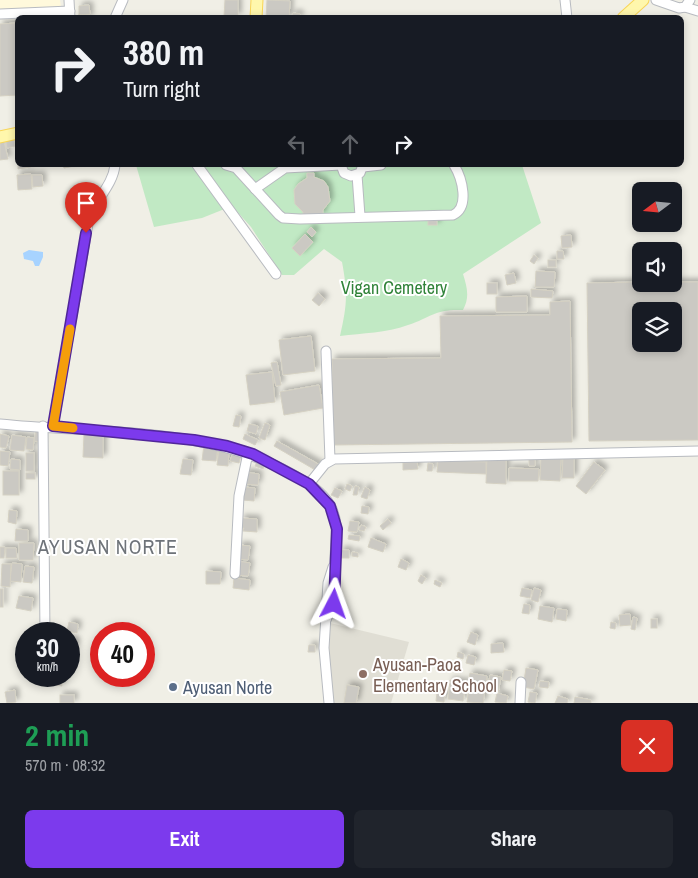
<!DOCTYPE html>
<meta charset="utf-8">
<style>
:root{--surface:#171b24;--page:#20242c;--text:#f1f3f6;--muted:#9ea1a6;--accent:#7c3aed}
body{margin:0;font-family:"Archivo Narrow",sans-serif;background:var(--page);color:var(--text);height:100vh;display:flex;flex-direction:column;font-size:19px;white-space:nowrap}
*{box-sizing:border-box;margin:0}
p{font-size:16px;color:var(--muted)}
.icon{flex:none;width:28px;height:28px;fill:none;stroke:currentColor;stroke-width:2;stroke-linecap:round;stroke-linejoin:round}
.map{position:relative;height:703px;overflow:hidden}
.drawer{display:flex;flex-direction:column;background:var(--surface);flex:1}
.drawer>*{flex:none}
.guide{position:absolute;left:15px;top:15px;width:669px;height:152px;border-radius:8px;box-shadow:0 2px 8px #0003;background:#171b24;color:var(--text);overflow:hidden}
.needle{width:32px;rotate:254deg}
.buttons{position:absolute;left:632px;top:182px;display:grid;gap:10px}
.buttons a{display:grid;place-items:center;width:50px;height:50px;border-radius:8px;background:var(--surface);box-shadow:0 2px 8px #0003;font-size:25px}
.speed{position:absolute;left:15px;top:622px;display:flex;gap:10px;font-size:25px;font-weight:700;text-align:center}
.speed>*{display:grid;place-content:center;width:65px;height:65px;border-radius:50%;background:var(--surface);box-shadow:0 2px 8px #0003;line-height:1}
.speed small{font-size:12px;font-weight:400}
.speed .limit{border:8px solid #d22;background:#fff;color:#111}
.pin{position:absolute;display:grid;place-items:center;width:42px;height:42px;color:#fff;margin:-51px -21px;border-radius:50% 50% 50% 0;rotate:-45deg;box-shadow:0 0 5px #0007}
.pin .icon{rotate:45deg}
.me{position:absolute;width:55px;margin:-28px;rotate:4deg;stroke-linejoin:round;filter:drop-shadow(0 0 4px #0008)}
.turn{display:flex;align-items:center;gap:18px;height:105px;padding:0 25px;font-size:22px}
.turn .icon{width:65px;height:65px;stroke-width:2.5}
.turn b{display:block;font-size:35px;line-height:42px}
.lanes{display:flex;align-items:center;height:48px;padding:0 25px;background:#0003;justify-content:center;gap:25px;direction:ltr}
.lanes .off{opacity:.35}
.round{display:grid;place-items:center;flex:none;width:52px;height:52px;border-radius:8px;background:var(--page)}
.headline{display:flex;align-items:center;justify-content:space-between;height:85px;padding:0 25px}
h1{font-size:30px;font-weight:800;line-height:38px;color:#1e9e55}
.button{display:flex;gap:10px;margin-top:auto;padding:10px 25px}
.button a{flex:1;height:58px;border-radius:8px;background:var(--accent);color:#fff;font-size:20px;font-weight:800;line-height:58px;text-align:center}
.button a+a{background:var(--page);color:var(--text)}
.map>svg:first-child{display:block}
</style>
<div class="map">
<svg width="698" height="703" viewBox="0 0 698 703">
<defs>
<filter id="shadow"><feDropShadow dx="3.5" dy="-3.5" stdDeviation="2.5" flood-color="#0004"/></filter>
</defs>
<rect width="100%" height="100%" fill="#f0efe6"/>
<polygon fill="#fff9dc" points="0,0 60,0 61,7 0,10"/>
<polygon fill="#e0ded4" points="330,623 409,642 391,703 330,703 325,653"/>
<path fill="#c1e9c4" d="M136 165H522L541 223 463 274C467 287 470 297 463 310 434 309 432 317 408 325 386 333 363 333 340 336 347 305 348 294 342 262L324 249 294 275H282L251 227 232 206 202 218 154 227Z"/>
<polygon fill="#a7d3ff" points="29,250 43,252 43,257 39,266 35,266 33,261 24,259 23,253"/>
<g fill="#cbc9c3" stroke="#d5d1c3" fill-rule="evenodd" filter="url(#shadow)">
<polygon points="225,0 238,0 238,16 224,16"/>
<polygon points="267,0 290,1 289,18 266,18"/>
<polygon points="89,5 90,14 79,15 79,6"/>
<polygon points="293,13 300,14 300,18 292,18"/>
<polygon points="78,15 89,15 90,18 78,18"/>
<polygon points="18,23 18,95 0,96 0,24"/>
<polygon points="13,136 15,146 7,148 5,137"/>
<polygon points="3,137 8,159 0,160 0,138"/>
<polygon points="18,165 31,165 31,167 18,169"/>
<polygon points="63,165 81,165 64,168"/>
<polygon points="307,173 314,173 314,177 324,181 328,187 330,201 323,210 323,215 303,216 303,212 295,204 294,190 298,184 307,178"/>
<polygon points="31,174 32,189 18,190 17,175"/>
<polygon points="32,175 42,175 43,186 33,187"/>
<rect x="428" y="218" width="9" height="7"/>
<polygon points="311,227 316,232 312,237 307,232"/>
<polygon points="305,234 313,242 300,256 292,248"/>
<polygon points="571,235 572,247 562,248 561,236"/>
<polygon points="557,251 563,251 564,259 557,259"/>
<polygon points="534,255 538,258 534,264 530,261"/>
<rect x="548" y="260" width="8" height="7"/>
<polygon points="536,271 555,272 554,287 535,287"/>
<polygon points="514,273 516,283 507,285 505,275"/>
<path d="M641 282 674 284V282H698V440L589 441 587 283ZM641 311H674V344H641Z"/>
<rect x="487" y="283" width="10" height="11"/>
<polygon points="531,289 553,291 552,298 531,297"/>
<polygon points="318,293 325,299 319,306 312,300"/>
<polygon points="527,296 527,312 496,312 496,297"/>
<polygon points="570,301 572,442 333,445 332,359 441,358 440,316 550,315 550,302"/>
<polygon points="311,336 315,371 283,375 279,340"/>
<polygon points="277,362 281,385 276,386 271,363"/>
<polygon points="272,372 275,402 250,405 246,375"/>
<polygon points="319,385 323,408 284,415 280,392"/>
<polygon points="236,415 241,416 239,427 233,426"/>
<polygon points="265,423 270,425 265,440 259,438"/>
<polygon points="249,424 258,426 256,434 247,431"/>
<polygon points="36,429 42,430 41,442 34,441"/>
<polygon points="0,434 9,436 6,448 0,447"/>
<polygon points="84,434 103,435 103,458 83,457"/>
<polygon points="245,434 258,440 255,445 243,439"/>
<polygon points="12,435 26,437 24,451 10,450"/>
<polygon points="27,437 34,438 33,450 26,449"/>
<polygon points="277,441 320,465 317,471 274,446"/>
<polygon points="204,445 218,446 216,461 202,460"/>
<polygon points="219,449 229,450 228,466 217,465"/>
<polygon points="0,451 10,452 8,466 0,465"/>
<rect x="26" y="453" width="8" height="18"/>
<polygon points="233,453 241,455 239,463 230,461"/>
<polygon points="541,457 561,457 560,481 540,480"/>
<polygon points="563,457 574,457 574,478 562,478"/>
<polygon points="487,458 506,459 506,484 486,483"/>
<polygon points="11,459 20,460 20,470 10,469"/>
<polygon points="183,459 193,460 191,475 180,474"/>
<polygon points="258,459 265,462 263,469 255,466"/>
<polygon points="529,459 535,460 535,466 529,466"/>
<polygon points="438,461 486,462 486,474 437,472"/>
<polygon points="417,462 418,469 403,470 403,463"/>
<polygon points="594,462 605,470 586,494 576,486"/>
<polygon points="428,463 433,464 432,471 427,471"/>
<polygon points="509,468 539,469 538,481 509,481"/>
<rect x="3" y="471" width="16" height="24"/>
<polygon points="245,472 259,474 258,485 244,484"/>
<rect x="26" y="473" width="9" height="6"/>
<polygon points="347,484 352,486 350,491 345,489"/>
<polygon points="355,486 359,487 357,495 353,495"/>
<polygon points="243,487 255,488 254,501 242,500"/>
<polygon points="365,487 370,490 367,499 361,497"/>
<polygon points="335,488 342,491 338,498 331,495"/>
<polygon points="362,506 369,507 368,514 361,513"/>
<polygon points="9,510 17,511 16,524 8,522"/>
<polygon points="241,518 257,519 257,532 243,531 244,528 241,528"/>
<polygon points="388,519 391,523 383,530 380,526"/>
<polygon points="350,521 359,522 357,532 348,531"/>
<polygon points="361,525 366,527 364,531 359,530"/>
<polygon points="16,529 28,530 28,541 15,541"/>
<polygon points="349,535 360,536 359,541 348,539"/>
<polygon points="371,538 386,544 383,552 368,547"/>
<polygon points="19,543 34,543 33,560 19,560"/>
<polygon points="239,545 250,546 248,560 238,559"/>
<polygon points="0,547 5,547 4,558 0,558"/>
<polygon points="6,548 16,548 17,558 6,558"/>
<polygon points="340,550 349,550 349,558 341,558"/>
<polygon points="352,552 358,553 358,557 352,556"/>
<polygon points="401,559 409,563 406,570 398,567"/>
<polygon points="237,561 250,563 248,576 235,575"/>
<polygon points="12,563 22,564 21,582 10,581"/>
<polygon points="2,564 11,564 10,587 1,586"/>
<polygon points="25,566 34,567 32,583 23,582"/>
<polygon points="206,571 221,572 220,584 206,584"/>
<polygon points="421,575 426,578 422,584 418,581"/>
<polygon points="234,578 250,580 249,590 233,588"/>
<polygon points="435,580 442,583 440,587 434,584"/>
<polygon points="522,588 532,590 530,598 520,596"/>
<polygon points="534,588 541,590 538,602 531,600"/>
<rect x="0" y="589" width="3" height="18"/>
<polygon points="19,596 33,598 31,611 16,608"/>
<polygon points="524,604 530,605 529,614 522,613"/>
<polygon points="540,606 554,608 552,622 538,619"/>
<polygon points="557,609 567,610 566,621 556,619"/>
<polygon points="630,614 631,625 620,626 619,615"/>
<polygon points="633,617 637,618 635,630 631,629"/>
<rect x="651" y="619" width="6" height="9"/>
<polygon points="69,622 78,624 77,633 67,631"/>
<polygon points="611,622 616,623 615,629 610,628"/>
<polygon points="471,632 478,635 475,645 467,642"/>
<polygon points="69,639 76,640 75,649 69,648"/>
<polygon points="503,643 504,652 491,653 491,644"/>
<polygon points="309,645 315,645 315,652 308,652"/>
<polygon points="458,652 464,654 463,659 457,657"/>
<polygon points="468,655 476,657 474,665 466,663"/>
<polygon points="526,668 538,670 534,689 523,687"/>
<polygon points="504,670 512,671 510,681 502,680"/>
<polygon points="470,673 487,676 486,686 468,683"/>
<polygon points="490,675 501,677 498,693 487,690"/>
<polygon points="29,676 44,676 44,682 29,681"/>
<polygon points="48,676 62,676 62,686 48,684"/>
<polygon points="450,680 466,682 463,701 448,699"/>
<polygon points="540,681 549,682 548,688 539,687"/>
<polygon points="347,685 359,687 356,703 344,703"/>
<polygon points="469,686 485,689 483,703 467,702"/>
<polygon points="15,690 16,702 7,703 5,692"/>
<polygon points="437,692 445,693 444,702 436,701"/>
<polygon points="530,692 537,693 535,703 528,702"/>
<polygon points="497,693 508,696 506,703 495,702"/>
<rect x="60" y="695" width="14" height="8"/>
<polygon points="558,696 568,699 567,703 555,703"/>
<polygon points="575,697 591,700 591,703 574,703"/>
</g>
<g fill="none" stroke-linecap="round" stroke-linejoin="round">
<defs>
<g id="minor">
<polyline points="69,0 70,18"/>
<polyline points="565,0 567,18"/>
<polyline points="656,0 679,8 685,7 690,0"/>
<polyline points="685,7 698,11"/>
<polyline points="0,14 70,11"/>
<polyline points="115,18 123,0"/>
<polyline points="197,165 276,274"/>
<path d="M226 165 236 168 279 215 283 218 300 219 453 215C470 207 462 178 454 165"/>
<polyline points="341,165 344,173 351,176 360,173 363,165"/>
<polyline points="363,167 381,165"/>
<polyline points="357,175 360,216"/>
<polyline points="255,189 285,168 341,165"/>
<polyline points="326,351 330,460"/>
<path d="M0 424C97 434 205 425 292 474 306 482 321 490 330 505 339 521 336 539 335 557 334 580 336 598 326 620"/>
<polyline points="43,426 45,634"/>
<path d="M53 426 89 218C96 199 113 185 115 165"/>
<polyline points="309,484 325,464 334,459 698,451"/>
<polyline points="235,574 239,496 248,453"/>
<polyline points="329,703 324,648 328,583 333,567"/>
<polyline points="520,703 521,682"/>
</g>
<g id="major">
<polyline points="256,18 257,0"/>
<polyline points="623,18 643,0"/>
<polyline points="0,137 18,133"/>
</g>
</defs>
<use href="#minor" stroke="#b8bbc0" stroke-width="11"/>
<use href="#major" stroke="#f9d556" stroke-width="13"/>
<use href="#minor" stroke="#fff" stroke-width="9"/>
<use href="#major" stroke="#fff7ac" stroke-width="11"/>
</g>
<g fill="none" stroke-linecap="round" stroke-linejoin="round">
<defs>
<polyline id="route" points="86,233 53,426 194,440 227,446 253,454 309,484 330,506 337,529 334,604"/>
</defs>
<use href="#route" stroke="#51269a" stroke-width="12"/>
<use href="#route" stroke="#7c3aed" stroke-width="9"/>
<polyline stroke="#f59e0b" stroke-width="9" points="70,329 53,426 73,428"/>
</g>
<circle fill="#8d6e63" stroke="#fff" stroke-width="2" cx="363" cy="674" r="5"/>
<circle fill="#5c6f8a" stroke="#fff" stroke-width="2" cx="173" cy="687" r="5"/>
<g text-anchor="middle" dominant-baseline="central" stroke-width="4" stroke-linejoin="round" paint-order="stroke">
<g font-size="18" fill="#308339" stroke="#fff">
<text x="394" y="287">Vigan Cemetery</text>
</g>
<g font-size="18" fill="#785e54" stroke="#fff" text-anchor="start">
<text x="373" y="664">Ayusan-Paoa<tspan x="373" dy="21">Elementary School</tspan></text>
</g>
<g font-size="18" fill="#4e5e75" stroke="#fff" text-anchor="start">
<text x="183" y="687">Ayusan Norte</text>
</g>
<g font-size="20" letter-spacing="1" fill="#6e7379" stroke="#fff">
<text x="108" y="546">AYUSAN NORTE</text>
</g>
</g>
</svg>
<div class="buttons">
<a><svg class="needle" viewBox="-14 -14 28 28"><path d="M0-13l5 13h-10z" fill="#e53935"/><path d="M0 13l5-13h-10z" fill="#9ea1a6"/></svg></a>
<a><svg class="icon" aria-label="sound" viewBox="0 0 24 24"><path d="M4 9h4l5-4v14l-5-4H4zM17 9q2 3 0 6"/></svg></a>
<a><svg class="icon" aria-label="layers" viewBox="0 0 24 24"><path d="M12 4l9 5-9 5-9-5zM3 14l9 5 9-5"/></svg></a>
</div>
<div class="speed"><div>30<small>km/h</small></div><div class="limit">40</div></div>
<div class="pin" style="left:86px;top:233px;background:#d93025"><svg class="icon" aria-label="arrive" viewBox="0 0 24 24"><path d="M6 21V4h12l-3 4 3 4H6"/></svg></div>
<svg class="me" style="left:334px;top:604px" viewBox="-20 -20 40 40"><path d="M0-17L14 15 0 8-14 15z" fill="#7c3aed" stroke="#fff" stroke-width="4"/></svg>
<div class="guide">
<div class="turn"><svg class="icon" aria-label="right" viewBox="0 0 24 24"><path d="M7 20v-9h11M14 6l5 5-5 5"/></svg><div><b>380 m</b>Turn right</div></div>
<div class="lanes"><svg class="icon off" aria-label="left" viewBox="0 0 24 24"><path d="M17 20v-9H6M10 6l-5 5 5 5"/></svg><svg class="icon off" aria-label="ahead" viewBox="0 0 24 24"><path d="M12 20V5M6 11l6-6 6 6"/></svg><svg class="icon" aria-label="right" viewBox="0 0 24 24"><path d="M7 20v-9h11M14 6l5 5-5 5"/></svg></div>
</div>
</div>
<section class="drawer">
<div class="headline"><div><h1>2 min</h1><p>570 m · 08:32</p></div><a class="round" style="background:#d93025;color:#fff"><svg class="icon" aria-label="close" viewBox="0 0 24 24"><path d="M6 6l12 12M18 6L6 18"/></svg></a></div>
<div class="button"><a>Exit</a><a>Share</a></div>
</section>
